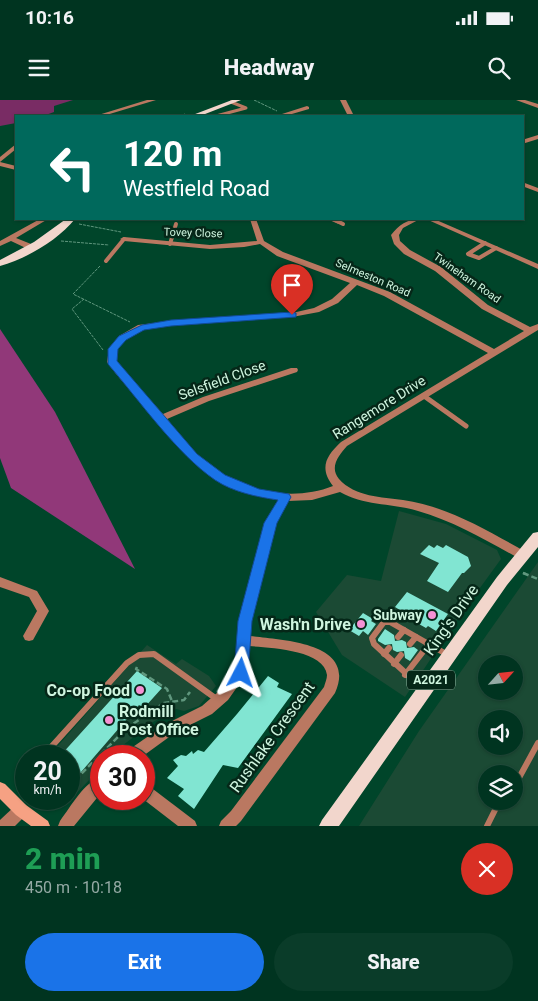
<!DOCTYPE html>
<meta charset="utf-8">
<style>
:root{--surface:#003420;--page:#0a3c29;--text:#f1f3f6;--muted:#95aaa5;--line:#224f3e;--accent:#1a73e8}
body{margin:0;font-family:Roboto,sans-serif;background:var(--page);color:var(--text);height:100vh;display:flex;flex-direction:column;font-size:19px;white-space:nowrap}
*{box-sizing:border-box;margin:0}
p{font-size:16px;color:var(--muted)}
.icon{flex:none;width:28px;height:28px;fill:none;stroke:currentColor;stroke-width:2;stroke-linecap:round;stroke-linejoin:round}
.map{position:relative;height:726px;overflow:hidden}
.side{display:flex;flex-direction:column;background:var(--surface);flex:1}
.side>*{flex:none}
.guide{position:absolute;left:15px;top:15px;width:509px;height:105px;border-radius:0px;box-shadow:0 1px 4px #0004,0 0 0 1px var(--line);background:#00695c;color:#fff;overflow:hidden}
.needle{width:32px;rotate:63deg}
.tools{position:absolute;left:478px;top:555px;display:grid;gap:10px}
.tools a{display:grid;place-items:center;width:45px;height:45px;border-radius:50%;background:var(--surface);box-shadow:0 1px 4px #0004,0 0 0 1px var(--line);font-size:25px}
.speed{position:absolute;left:15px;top:645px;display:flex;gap:10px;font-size:25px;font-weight:700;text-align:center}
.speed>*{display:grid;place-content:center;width:65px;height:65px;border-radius:50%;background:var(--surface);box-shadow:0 1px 4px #0004,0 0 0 1px var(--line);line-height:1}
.speed small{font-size:12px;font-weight:400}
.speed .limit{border:8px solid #d22;background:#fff;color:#111}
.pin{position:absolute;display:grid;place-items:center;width:42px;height:42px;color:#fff;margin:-51px -21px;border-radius:50% 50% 50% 0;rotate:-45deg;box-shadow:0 0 5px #0007}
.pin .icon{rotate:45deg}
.me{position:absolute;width:55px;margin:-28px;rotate:4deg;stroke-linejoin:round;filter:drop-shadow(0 0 4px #0008)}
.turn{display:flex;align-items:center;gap:18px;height:105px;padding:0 25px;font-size:22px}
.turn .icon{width:65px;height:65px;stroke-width:2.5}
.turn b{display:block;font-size:35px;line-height:42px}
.round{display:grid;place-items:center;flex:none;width:52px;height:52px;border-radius:26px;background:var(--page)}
.overview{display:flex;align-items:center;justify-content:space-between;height:85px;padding:0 25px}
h1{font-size:30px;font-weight:800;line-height:38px;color:#1e9e55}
.cta{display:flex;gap:10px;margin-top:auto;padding:10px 25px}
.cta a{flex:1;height:58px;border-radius:30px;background:var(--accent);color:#fff;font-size:20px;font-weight:800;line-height:58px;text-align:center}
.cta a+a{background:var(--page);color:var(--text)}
.status{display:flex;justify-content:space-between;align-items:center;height:35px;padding:0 25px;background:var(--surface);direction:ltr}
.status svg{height:14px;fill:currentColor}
header{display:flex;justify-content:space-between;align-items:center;height:65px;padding:0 25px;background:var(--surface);font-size:22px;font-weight:800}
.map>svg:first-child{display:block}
</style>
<div class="status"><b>10:16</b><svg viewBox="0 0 49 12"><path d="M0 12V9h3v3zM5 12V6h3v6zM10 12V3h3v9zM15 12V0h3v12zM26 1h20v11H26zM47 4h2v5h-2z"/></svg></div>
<header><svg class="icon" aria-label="menu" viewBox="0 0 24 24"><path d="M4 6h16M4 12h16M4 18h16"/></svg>Headway<svg class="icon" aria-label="search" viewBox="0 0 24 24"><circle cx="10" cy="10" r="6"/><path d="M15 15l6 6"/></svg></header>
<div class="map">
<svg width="538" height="726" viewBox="0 0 538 726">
<rect width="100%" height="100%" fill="#00452a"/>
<g fill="#1b4a34" fill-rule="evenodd">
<polygon points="399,411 446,424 497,450 501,459 461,514 405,597 342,555 316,512 347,475 381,481"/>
<path d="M538 462V726H359L419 631ZM486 564H514V591H486ZM486 619H514V646H486ZM486 674H514V701H486Z"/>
<polygon points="147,545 176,564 182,559 209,576 216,586 199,606 184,611 176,609 153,622 109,656 101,656 101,663 93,676 65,705 57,707 43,699 69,699 69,656 49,656"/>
</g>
<polygon fill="#792c64" points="0,0 73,0 54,6 54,12 43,16 16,16 16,23 0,26"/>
<polygon fill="#913879" points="0,229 55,312 135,469 11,388 0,358"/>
<g fill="#81e5d2">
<polygon points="429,445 434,448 437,445 443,448 446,445 468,457 471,466 464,473 462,473 448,492 427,481 439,463 420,454"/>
<polygon points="407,492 448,514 436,531 428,526 426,528 401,514 403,512 395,507"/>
<polygon points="363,513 373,519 371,521 376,524 368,535 363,531 359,536 349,530"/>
<polygon points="385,529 394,535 395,541 402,540 406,542 407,548 414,547 418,550 410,561 405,558 404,551 397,552 393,550 392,544 385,545 378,541 378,539"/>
<polygon points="137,571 162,588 144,608 139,605 69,686 69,656 60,656"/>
<polygon points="268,576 279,583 277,587 292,594 238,668 223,665 194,709 178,696 184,689 167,678 178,666 173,660 181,655 186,656 192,651 193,654 198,650 204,652 237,614"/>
</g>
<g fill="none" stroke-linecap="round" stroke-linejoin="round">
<g stroke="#60977e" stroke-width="1" stroke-dasharray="3 1" stroke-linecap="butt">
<polyline points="254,0 277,11"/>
<polyline points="180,16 185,14"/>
<polyline points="79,124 121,132"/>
<polyline points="61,141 109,145"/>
<polyline points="100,166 73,194 130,222"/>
<polyline points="84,199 72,209 103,250"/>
</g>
<polyline stroke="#60977e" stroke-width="2" stroke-dasharray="5 2.5" stroke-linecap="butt" points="523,473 526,474"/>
<g stroke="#60977e" stroke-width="2.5" stroke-dasharray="6 3" stroke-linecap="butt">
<polyline points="523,473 538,479"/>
<polyline points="137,567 136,569 167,589 172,601"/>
<polyline points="164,603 172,616"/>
<polyline points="69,686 127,628 164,603 184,600 190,592"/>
<polyline points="36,707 45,699"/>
</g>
<g stroke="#ba7861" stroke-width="3">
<polyline points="216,16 246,8 231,2"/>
<polyline points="331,119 338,122"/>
</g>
<g stroke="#ba7861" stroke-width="4">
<polyline points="335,120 343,124"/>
<polyline points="485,143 468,154 479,158 496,148"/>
<polyline points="170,144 176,124"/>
<polyline points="106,161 124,139"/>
</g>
<polyline stroke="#ba7861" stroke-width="5" points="424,296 466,326"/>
<g stroke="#ba7861" stroke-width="6">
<polyline points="398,537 404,530"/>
<polyline points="410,544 416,537"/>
<polyline points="384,554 389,548"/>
<polyline points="394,564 401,555"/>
<polyline points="405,575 429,544"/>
<polyline points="423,589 374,544 372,538 384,522 390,522 448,555"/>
<polyline points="43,656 127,563 139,555 154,554 218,600"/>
<polyline points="514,687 538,643"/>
<polyline points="487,726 497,706 504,701"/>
</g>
<g fill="#ba7861" fill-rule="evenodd">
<polygon points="147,0 156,0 103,16 95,16"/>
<polygon points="340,0 346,0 354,16 348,16"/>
<polygon points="516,0 525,0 538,4 538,8"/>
<polygon points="307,6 309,7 309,9 285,16 282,14"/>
<polygon points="538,35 538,39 522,44 522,40"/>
<polygon points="16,44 16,49 0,62 0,57"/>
<polygon points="0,62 16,66 16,70 0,66"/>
<polygon points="522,82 538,88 538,92 522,86"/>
<polygon points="40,119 48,119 16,138 36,146 36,150 30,150 11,141 0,146 0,141"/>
<path d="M250 119H256L264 141 283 152 390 192 494 249 524 231 482 209 435 171 404 154 394 144 391 135C399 125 407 119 420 119L403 128 399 135 400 141 410 150 441 167 488 205 530 227 538 224V230L347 346C339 355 329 367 339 379 355 397 382 397 403 400 447 406 488 431 526 452L528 455 526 458 522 459 518 458C486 440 453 421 418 411 392 403 364 406 340 392L312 400 288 401 275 423 251 521 250 536C281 540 358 542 335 593L241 721 236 726H219L221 721 231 711 324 587C325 583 327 579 327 575 324 549 268 548 249 546L247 573 228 600 212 614 176 632 143 656H125L127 651 166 624 202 606 218 592 235 571 239 521 265 423 278 400C212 390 198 366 157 320 141 301 122 283 107 262L109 249 119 236 138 225 171 221 292 213 314 208 332 199 350 183 277 156 260 144 244 147 210 149 124 141 120 139 124 137 210 145 257 141ZM357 185 384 196 488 253 341 342C326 356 319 368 333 386 293 402 243 392 209 365 193 352 180 335 167 319L209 301 297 272 298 270 297 268H291L203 297 163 314 115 262 117 249 125 240 143 229 171 225 292 217 319 212 338 203Z"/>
<polygon points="426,119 434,119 538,164 538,169"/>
<polygon points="0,477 37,491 49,511 33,540 29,541 25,540 23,536 37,511 29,497 0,487"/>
<path d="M101 676V693L74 726H58L60 721C71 706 84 683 101 676Z"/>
<polygon points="144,684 149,686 195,721 197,726 178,726 143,699"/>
<polygon points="21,703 26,705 28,710 26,715 15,726 0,726 0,720 16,705"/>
</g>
<polygon fill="#f6a183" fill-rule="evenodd" points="0,682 5,684 26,705 48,721 50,726 31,726 16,715 0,699"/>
<g fill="#f2d6cc" fill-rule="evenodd">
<polygon points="232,0 241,0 200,16 190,16"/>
<path d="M66 119H75C58 140 26 159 0 166V160L34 142Z"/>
<polygon points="538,432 538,447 507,485 339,726 319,726 322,720 497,477 533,433"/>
</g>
</g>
<path fill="#1a73e8" stroke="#114b97" d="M292 212 296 213V217L171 226 144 230 126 240 118 249 117 261 197 354 225 375 259 389 289 394 291 397 277 423 252 521 248 573 246 577 241 579 236 577 234 573 238 521 264 423 278 400C257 397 233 392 215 380 177 354 139 300 108 264V249L119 236 142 225 171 220Z"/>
<g fill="#f491d4" stroke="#052718" stroke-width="2">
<circle cx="432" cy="515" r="5"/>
<circle cx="361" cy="524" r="5"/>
<circle cx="140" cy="590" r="5"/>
<circle cx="109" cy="620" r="5"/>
</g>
<g text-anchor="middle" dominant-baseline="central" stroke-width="5" stroke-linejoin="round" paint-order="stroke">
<g font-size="11" fill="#cff5df" stroke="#052718">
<text transform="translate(193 133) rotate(2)">Tovey Close</text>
<text transform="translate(373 178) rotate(23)">Selmeston Road</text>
<text transform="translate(467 178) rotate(35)">Twineham Road</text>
</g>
<rect fill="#052718" stroke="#92b7a3" stroke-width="1" x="407" y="570.5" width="48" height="19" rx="4"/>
<g font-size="12" font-weight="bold" fill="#cff5df">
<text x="431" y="580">A2021</text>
</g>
<g font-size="14" fill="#cff5df" stroke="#052718">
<text transform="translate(222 280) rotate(-20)">Selsfield Close</text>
<text transform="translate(379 307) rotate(-32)">Rangemore Drive</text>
</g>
<g font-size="14" font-weight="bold" fill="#cff5df" stroke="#052718" text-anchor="end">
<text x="422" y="515">Subway</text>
</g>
<g font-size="16" fill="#cff5df" stroke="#052718">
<text transform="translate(451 520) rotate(-55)">King's Drive</text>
<text transform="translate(272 637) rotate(-54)">Rushlake Crescent</text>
</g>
<g font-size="16" font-weight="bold" fill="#cff5df" stroke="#052718" text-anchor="end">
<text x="351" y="524">Wash'n Drive</text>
<text x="130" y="590">Co-op Food</text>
<text x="119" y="611" text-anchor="start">Rodmill<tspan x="119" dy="18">Post Office</tspan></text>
</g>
</g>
</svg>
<div class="tools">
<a><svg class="needle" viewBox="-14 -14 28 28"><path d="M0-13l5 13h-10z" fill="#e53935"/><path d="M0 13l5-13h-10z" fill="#95aaa5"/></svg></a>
<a><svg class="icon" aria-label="sound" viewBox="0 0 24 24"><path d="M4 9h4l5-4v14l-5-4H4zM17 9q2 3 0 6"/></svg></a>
<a><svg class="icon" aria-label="layers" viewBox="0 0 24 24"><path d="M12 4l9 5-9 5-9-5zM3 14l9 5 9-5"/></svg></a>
</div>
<div class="speed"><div>20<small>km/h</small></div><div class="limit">30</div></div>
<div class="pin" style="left:292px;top:215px;background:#d93025"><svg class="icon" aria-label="arrive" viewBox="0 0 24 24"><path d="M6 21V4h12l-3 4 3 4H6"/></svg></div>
<svg class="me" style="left:241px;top:573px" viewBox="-20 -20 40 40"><path d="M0-17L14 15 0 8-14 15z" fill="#1a73e8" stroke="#fff" stroke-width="4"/></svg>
<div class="guide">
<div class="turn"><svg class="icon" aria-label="left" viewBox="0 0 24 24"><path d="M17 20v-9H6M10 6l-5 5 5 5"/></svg><div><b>120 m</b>Westfield Road</div></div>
</div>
</div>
<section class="side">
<div class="overview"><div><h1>2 min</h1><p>450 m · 10:18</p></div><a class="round" style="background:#d93025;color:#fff"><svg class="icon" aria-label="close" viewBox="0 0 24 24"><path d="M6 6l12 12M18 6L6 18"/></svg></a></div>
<div class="cta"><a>Exit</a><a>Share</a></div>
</section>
